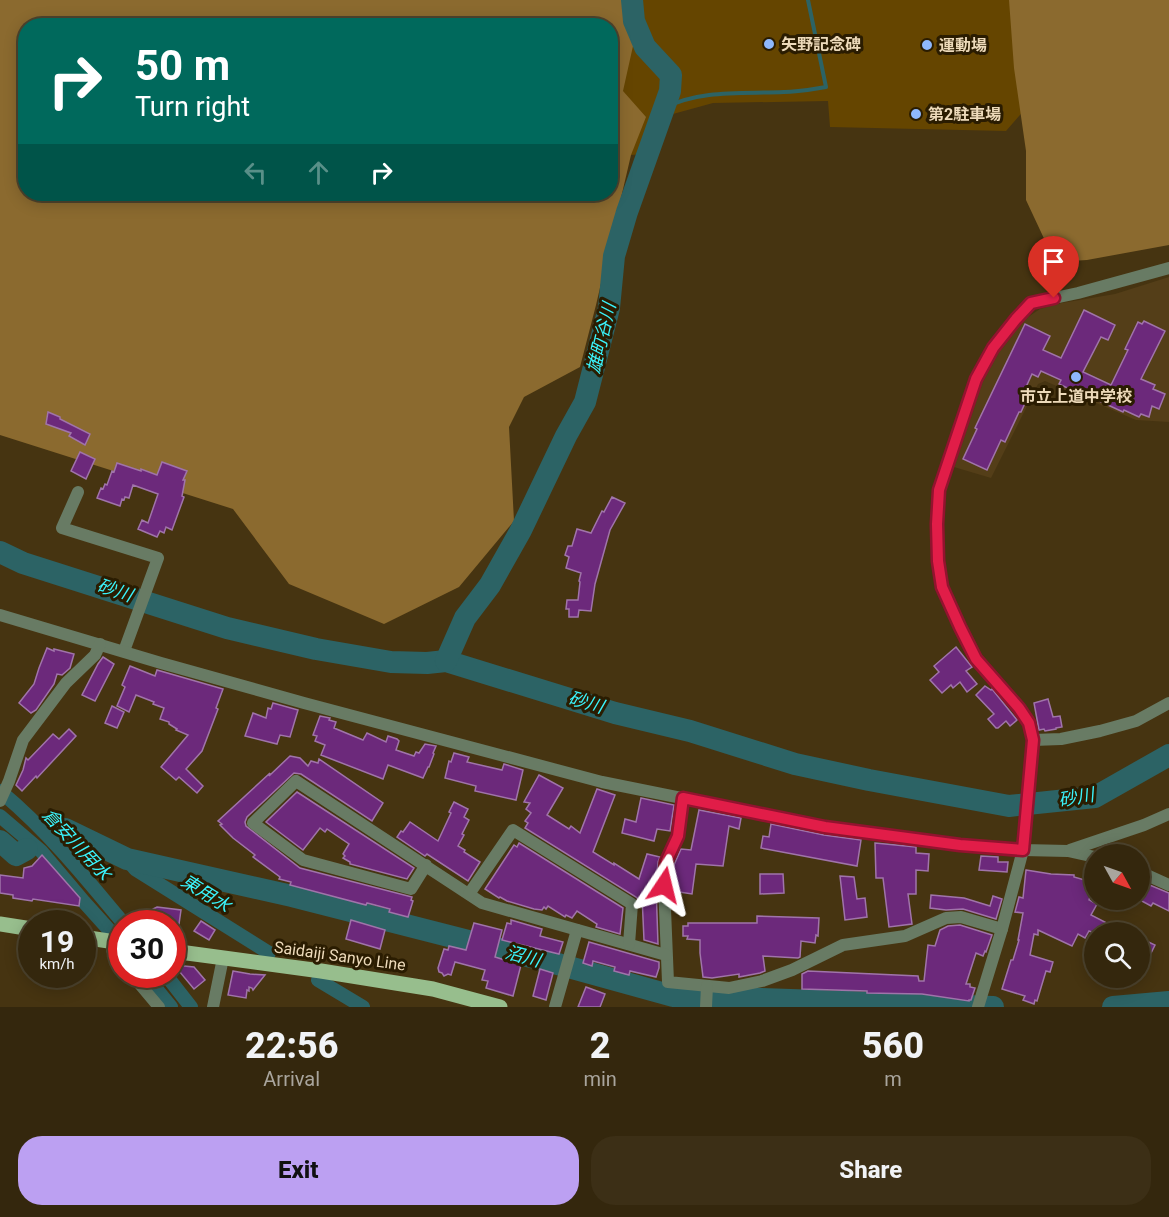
<!DOCTYPE html>
<meta charset="utf-8">
<style>
:root{--surface:#34270d;--page:#3c2f16;--text:#f1f3f6;--muted:#a9a59d;--line:#4e442e;--accent:#bca0f2}
body{margin:0;font-family:Roboto,"Noto Sans JP",sans-serif;background:var(--page);color:var(--text);height:100vh;display:flex;flex-direction:column;font-size:22px;white-space:nowrap}
*{box-sizing:border-box;margin:0}
p{font-size:20px;color:var(--muted)}
.icon{flex:none;width:33px;height:33px;fill:none;stroke:currentColor;stroke-width:2;stroke-linecap:round;stroke-linejoin:round}
.map{position:relative;height:1007px;overflow:hidden}
.details{display:flex;flex-direction:column;background:var(--surface);flex:1}
.details>*{flex:none}
.guide{position:absolute;left:18px;top:18px;width:600px;height:183px;border-radius:24px;box-shadow:0 3px 15px #0003,0 0 0 2px var(--line);background:#00695c;color:#fff;overflow:hidden}
.needle{width:39px;rotate:130deg}
.fabs{position:absolute;left:1084px;top:844px;display:grid;gap:12px}
.fabs a{display:grid;place-items:center;width:66px;height:66px;border-radius:50%;background:var(--surface);box-shadow:0 3px 15px #0003,0 0 0 2px var(--line);font-size:30px}
.speed{position:absolute;left:18px;top:910px;display:flex;gap:12px;font-size:30px;font-weight:700;text-align:center}
.speed>*{display:grid;place-content:center;width:78px;height:78px;border-radius:50%;background:var(--surface);box-shadow:0 3px 15px #0003,0 0 0 2px var(--line);line-height:1}
.speed small{font-size:15px;font-weight:400}
.speed .limit{border:9px solid #d22;background:#fff;color:#111}
.pin{position:absolute;display:grid;place-items:center;width:51px;height:51px;color:#fff;margin:-62px -26px;border-radius:50% 50% 50% 0;rotate:-45deg;box-shadow:0 0 6px #0007}
.pin .icon{rotate:45deg}
.me{position:absolute;width:66px;margin:-33px;rotate:10deg;stroke-linejoin:round;filter:drop-shadow(0 0 4px #0008)}
.turn{display:flex;align-items:center;gap:21px;height:126px;padding:0 18px;font-size:27px}
.turn .icon{width:78px;height:78px;stroke-width:2.5}
.turn b{display:block;font-size:42px;line-height:51px}
.lanes{display:flex;align-items:center;height:57px;padding:0 18px;background:#0003;justify-content:center;gap:30px;direction:ltr}
.lanes .off{opacity:.35}
.eta{display:flex;justify-content:space-evenly;align-items:center;height:102px;text-align:center}
.eta b{font-size:36px;font-weight:800;line-height:42px}
.primary-button{display:flex;gap:12px;margin-top:auto;padding:12px 18px}
.primary-button a{flex:1;height:69px;border-radius:24px;background:var(--accent);color:#111;font-size:24px;font-weight:800;line-height:69px;text-align:center}
.primary-button a+a{background:var(--page);color:var(--text)}
.map>svg:first-child{display:block}
</style>
<div class="map">
<svg width="1169" height="1007" viewBox="0 0 1169 1007">
<rect width="100%" height="100%" fill="#463411"/>
<polygon fill="#543e18" points="1169,277 1169,422 1136,420 1045,381 1038,384 991,478 954,467 971,409 985,374 1002,346 1022,321 1040,309 1056,304 1115,294"/>
<polygon fill="#654500" points="601,0 1061,0 1026,108 1006,131 830,127 828,101 713,103 673,114 657,153 631,155 614,22"/>
<g fill="#8b6a2f" fill-rule="evenodd">
<path d="M0 0H627L635 37 623 91 646 117 631 155 596 305 580 367 524 397 509 427 514 521 459 587 384 624 289 584 233 509 0 435ZM26 26H610V194H26Z"/>
<polygon points="1009,0 1169,0 1169,245 1087,260 1055,262 1026,200 1026,151 1014,68"/>
</g>
<g fill="none" stroke-linecap="round" stroke-linejoin="round">
<path stroke="#2c6365" stroke-width="4" d="M664 108C701 89 744 94 784 92 798 92 813 89 826 87L808 0"/>
<g stroke="#2c6365" stroke-width="14">
<path d="M0 791C47 830 85 877 124 924"/>
<polyline points="0,816 41,851 84,902 111,932"/>
<polyline points="127,859 135,869 269,953"/>
<polyline points="145,975 171,1007"/>
<polyline points="166,975 191,1007"/>
<polyline points="318,980 363,1007"/>
</g>
<g stroke="#2c6365" stroke-width="22">
<polyline points="0,552 23,563 227,628 316,649 391,662 427,663 446,661 615,713 690,731 795,764 869,780 1009,806 1095,797 1169,755"/>
<polyline points="446,661 465,618 490,585 521,530 566,436 585,402 609,308 614,256 627,212 670,91 671,75 645,47 634,21 632,0"/>
<polyline points="65,829 127,859 292,896 547,961 673,996 993,1007"/>
<polyline points="0,841 16,855 27,849"/>
<polyline points="1113,1007 1169,1002"/>
</g>
</g>
<g fill="#6c297b" stroke="#a074aa" stroke-width="1.5">
<polygon points="1084,310 1115,325 1108,340 1101,337 1083,372 1111,385 1128,350 1125,349 1138,322 1142,324 1144,321 1165,331 1141,379 1155,385 1153,389 1165,394 1159,409 1152,406 1149,417 1141,414 1139,417 1124,410 1123,412 1095,399 1095,400 1088,397 1088,398 1059,384 1061,380 1041,371 1038,377 1032,374 1021,398 1026,401 1021,412 1019,412 1005,442 1001,440 987,470 963,459 977,429 975,428 1025,324 1050,336 1043,350 1061,358"/>
<polygon points="48,412 60,417 60,419 90,434 85,445 69,436 71,433 46,424"/>
<polygon points="80,452 95,459 86,479 71,471"/>
<polygon points="162,462 187,471 183,480 185,480 182,496 184,497 172,530 166,527 164,533 160,531 157,537 138,529 142,520 148,523 158,494 133,485 129,498 125,497 124,500 122,499 120,506 97,498 101,488 103,489 105,484 107,485 112,471 114,472 117,463 141,471 141,469 157,475"/>
<polygon points="612,497 625,503 610,530 595,584 591,611 579,610 578,617 569,617 569,609 566,609 567,600 578,600 580,582 579,581 581,573 566,568 569,557 565,555 568,546 572,546 577,529 591,533 602,511 604,512"/>
<polygon points="956,647 972,667 966,671 977,684 967,692 960,682 953,688 951,685 942,693 930,680 939,672 934,666"/>
<polygon points="47,648 54,651 54,649 74,654 70,668 62,675 57,674 54,684 36,710 31,713 19,703 34,684 39,668"/>
<polygon points="103,657 114,664 95,701 82,695 98,664"/>
<polygon points="130,666 155,676 157,670 223,689 216,708 218,709 202,751 186,769 203,786 197,793 179,777 176,780 161,767 188,735 176,730 177,729 169,724 169,722 160,719 164,708 153,704 154,702 136,695 129,712 117,706 125,687 122,685"/>
<polygon points="985,686 991,690 992,689 1017,720 1010,726 1006,721 998,728 996,728 988,719 994,714 976,695"/>
<polygon points="1048,699 1053,717 1060,716 1062,727 1056,728 1056,729 1045,731 1044,729 1039,730 1034,703"/>
<polygon points="273,703 298,710 290,737 280,735 277,744 245,736 253,713 266,718 268,708 271,709"/>
<polygon points="112,706 124,712 117,728 105,723"/>
<polygon points="320,716 330,718 329,720 336,722 334,728 363,740 367,733 386,742 388,736 397,739 399,741 396,750 414,756 416,752 419,753 425,744 436,746 433,753 434,754 429,767 428,767 423,778 388,765 383,779 321,755 325,745 315,741 317,736 313,735"/>
<polygon points="69,729 76,736 37,778 36,776 22,791 16,785 23,770 26,758 28,760 53,734 59,739"/>
<polygon points="454,753 469,757 467,762 502,770 504,764 523,770 516,800 475,791 476,786 445,778 449,761 451,762"/>
<polygon points="290,756 300,758 308,766 311,761 318,763 319,759 383,803 372,821 301,774 294,773 247,817 245,822 246,826 300,868 412,897 411,900 413,901 408,917 389,912 390,909 367,903 366,905 290,885 291,882 279,879 280,877 253,857 255,855 233,838 220,825 222,824 218,821 270,773 269,776"/>
<polygon points="539,775 563,788 547,815 569,829 571,826 580,833 597,789 615,795 593,852 614,865 614,863 639,879 647,854 660,857 658,862 656,885 658,944 644,940 642,896 640,901 636,897 525,828 528,823 525,821 531,813 526,809 530,803 524,802"/>
<polygon points="297,792 414,868 407,879 350,864 350,862 343,858 345,856 343,854 349,844 327,829 325,832 320,828 303,850 266,822"/>
<polygon points="641,798 674,805 670,831 657,829 654,841 622,833 625,819 636,822"/>
<polygon points="454,802 468,809 464,817 469,820 462,834 464,835 458,846 465,850 464,852 480,862 468,881 427,854 425,856 397,837 401,831 403,832 410,822 438,841 451,813 449,812"/>
<polygon points="699,810 741,818 739,829 729,826 723,866 696,864 692,894 673,891 674,865 681,849 691,850"/>
<polygon points="771,824 824,835 861,840 857,866 761,848 763,836 769,837"/>
<polygon points="519,843 623,908 620,934 596,927 597,924 577,911 572,918 566,915 565,917 548,906 546,909 544,907 542,910 534,909 507,901 500,897 499,898 485,889 514,845 517,847"/>
<polygon points="875,843 916,847 916,853 929,854 928,871 916,870 916,894 908,894 912,924 889,927 883,878 876,878"/>
<polygon points="42,855 80,898 79,906 33,899 32,901 13,898 13,895 0,893 0,875 23,878 24,868 32,866"/>
<polygon points="981,856 998,857 998,862 1008,862 1007,872 979,870"/>
<polygon points="1026,870 1051,874 1074,875 1074,877 1095,883 1089,900 1097,904 1091,915 1126,933 1094,933 1089,931 1085,938 1078,934 1072,946 1038,930 1038,935 1034,934 1030,955 1053,962 1050,972 1046,971 1037,1001 1035,1000 1034,1004 1023,1000 1025,996 1002,989 1011,960 1013,960 1019,940 1018,940 1023,913 1015,912 1019,897 1023,898"/>
<polygon points="760,874 783,874 784,893 760,894"/>
<polygon points="840,876 854,877 857,899 865,898 867,917 845,920"/>
<polygon points="1140,881 1169,893 1169,911 1153,903 1151,906 1140,900"/>
<polygon points="931,895 964,898 990,906 993,896 1002,899 996,919 963,909 946,910 930,908"/>
<polygon points="157,907 181,910 179,924 151,924 153,909"/>
<polygon points="757,916 819,918 818,936 816,935 815,943 801,941 800,957 798,958 763,956 765,971 760,973 739,977 739,974 712,978 703,977 700,953 700,940 687,939 688,936 683,936 683,926 688,926 688,923 757,923"/>
<polygon points="351,920 385,930 380,949 346,939"/>
<polygon points="511,920 542,929 540,936 563,942 559,954 502,940 507,923 511,924"/>
<polygon points="201,921 215,930 209,940 194,931"/>
<polygon points="474,923 502,930 495,957 521,965 513,996 486,988 488,981 482,980 485,970 455,962 451,975 448,974 444,976 442,973 439,972 438,968 444,949 448,950 449,946 466,950"/>
<polygon points="960,925 992,935 986,952 985,951 983,956 976,953 966,984 970,984 970,987 975,988 971,1000 969,1000 969,1001 922,994 867,993 867,991 802,989 802,974 808,971 918,976 919,981 924,981 928,945 935,946 940,930 948,926"/>
<polygon points="1140,938 1155,945 1140,975"/>
<polygon points="589,942 659,962 659,968 656,977 630,971 629,975 614,971 615,967 593,961 592,966 583,963"/>
<polygon points="174,965 194,967 205,980 194,989"/>
<polygon points="540,969 553,973 546,1000 533,996"/>
<polygon points="233,971 250,974 265,975 253,990 252,988 249,987 249,991 247,990 246,998 228,995"/>
<polygon points="586,987 605,994 600,1007 578,1007"/>
</g>
<g fill="none" stroke-linecap="round" stroke-linejoin="round">
<g stroke="#687b64" stroke-width="12">
<polyline points="78,492 62,528 158,558 124,651"/>
<polyline points="0,615 161,663 304,703 602,782 826,827 960,845 1023,850 1068,851 1095,857"/>
<polyline points="1033,740 1061,739 1100,731 1136,721 1169,703"/>
<polyline points="683,798 678,836 666,863 664,885 668,982 729,988 762,981 792,970 843,945 905,936 946,918 961,917 1002,929"/>
<polyline points="0,801 9,781 23,740 66,683 95,655 100,644"/>
<polyline points="1070,850 1144,825 1169,814"/>
<polyline points="426,865 411,889 303,860 253,823 296,781 482,903 666,955"/>
<polyline points="1140,872 1169,885"/>
<polyline points="469,894 513,830 632,904 629,944"/>
<polyline points="112,942 112,950 122,962"/>
<polyline points="132,975 159,1007"/>
<polyline points="213,1007 223,958"/>
<polyline points="555,1007 577,930"/>
<polyline points="706,1007 707,986"/>
<polyline points="978,1007 1002,929 1023,850 1033,740 1029,723 1019,708 976,659 960,627 942,587 938,561 937,524 939,490 976,379 993,348 1016,319 1031,303 1078,293 1169,268"/>
</g>
<g stroke="#97be8d" stroke-width="15">
<polyline points="0,924 32,929"/>
<polyline points="82,937 122,943"/>
<polyline points="172,951 321,971 433,989 500,1007"/>
</g>
</g>
<g fill="none" stroke-linecap="round" stroke-linejoin="round">
<defs>
<polyline id="route" points="664,885 666,862 678,836 683,798 825,827 960,845 1023,850 1033,740 1029,723 1019,708 976,659 960,627 942,587 938,561 937,524 939,490 976,379 993,348 1016,319 1031,303 1054,298"/>
</defs>
<use href="#route" stroke="#92132f" stroke-width="15"/>
<use href="#route" stroke="#e11d48" stroke-width="10"/>
</g>
<g fill="#8eb8fd" stroke="#2a1c01" stroke-width="2">
<circle cx="769" cy="44" r="6"/>
<circle cx="927" cy="45" r="6"/>
<circle cx="916" cy="114" r="6"/>
<circle cx="1076" cy="377" r="6"/>
</g>
<g text-anchor="middle" dominant-baseline="central" stroke-width="6" stroke-linejoin="round" paint-order="stroke">
<g font-size="16" font-weight="bold" fill="#eddaba" stroke="#2a1c01" text-anchor="start">
<text x="781" y="44">矢野記念碑</text>
<text x="939" y="45">運動場</text>
<text x="928" y="114">第2駐車場</text>
<text x="1076" y="396" text-anchor="middle">市立上道中学校</text>
</g>
<g font-size="16" fill="#eddaba" stroke="#2a1c01">
<text transform="translate(340 956) rotate(8)">Saidaiji Sanyo Line</text>
</g>
<g font-size="18" font-style="italic" fill="#3af3fb" stroke="#2a1c01">
<text transform="translate(601 338) rotate(-77)">雄町谷川</text>
<text transform="translate(115 590) rotate(18)">砂川</text>
<text transform="translate(586 702) rotate(16)">砂川</text>
<text transform="translate(1076 797) rotate(-10)">砂川</text>
<text transform="translate(77 844) rotate(47)">倉安川用水</text>
<text transform="translate(206 893) rotate(32)">東用水</text>
<text transform="translate(523 956) rotate(15)">沼川</text>
</g>
</g>
</svg>
<div class="fabs">
<a><svg class="needle" viewBox="-14 -14 28 28"><path d="M0-13l5 13h-10z" fill="#e53935"/><path d="M0 13l5-13h-10z" fill="#a9a59d"/></svg></a>
<a><svg class="icon" aria-label="search" viewBox="0 0 24 24"><circle cx="10" cy="10" r="6"/><path d="M15 15l6 6"/></svg></a>
</div>
<div class="speed"><div>19<small>km/h</small></div><div class="limit">30</div></div>
<div class="pin" style="left:1054px;top:298px;background:#d93025"><svg class="icon" aria-label="arrive" viewBox="0 0 24 24"><path d="M6 21V4h12l-3 4 3 4H6"/></svg></div>
<svg class="me" style="left:664px;top:885px" viewBox="-20 -20 40 40"><path d="M0-17L14 15 0 8-14 15z" fill="#e11d48" stroke="#fff" stroke-width="4"/></svg>
<div class="guide">
<div class="turn"><svg class="icon" aria-label="right" viewBox="0 0 24 24"><path d="M7 20v-9h11M14 6l5 5-5 5"/></svg><div><b>50 m</b>Turn right</div></div>
<div class="lanes"><svg class="icon off" aria-label="left" viewBox="0 0 24 24"><path d="M17 20v-9H6M10 6l-5 5 5 5"/></svg><svg class="icon off" aria-label="ahead" viewBox="0 0 24 24"><path d="M12 20V5M6 11l6-6 6 6"/></svg><svg class="icon" aria-label="right" viewBox="0 0 24 24"><path d="M7 20v-9h11M14 6l5 5-5 5"/></svg></div>
</div>
</div>
<section class="details">
<div class="eta">
<div><b>22:56</b><p>Arrival</p></div>
<div><b>2</b><p>min</p></div>
<div><b>560</b><p>m</p></div>
</div>
<div class="primary-button"><a>Exit</a><a>Share</a></div>
</section>
